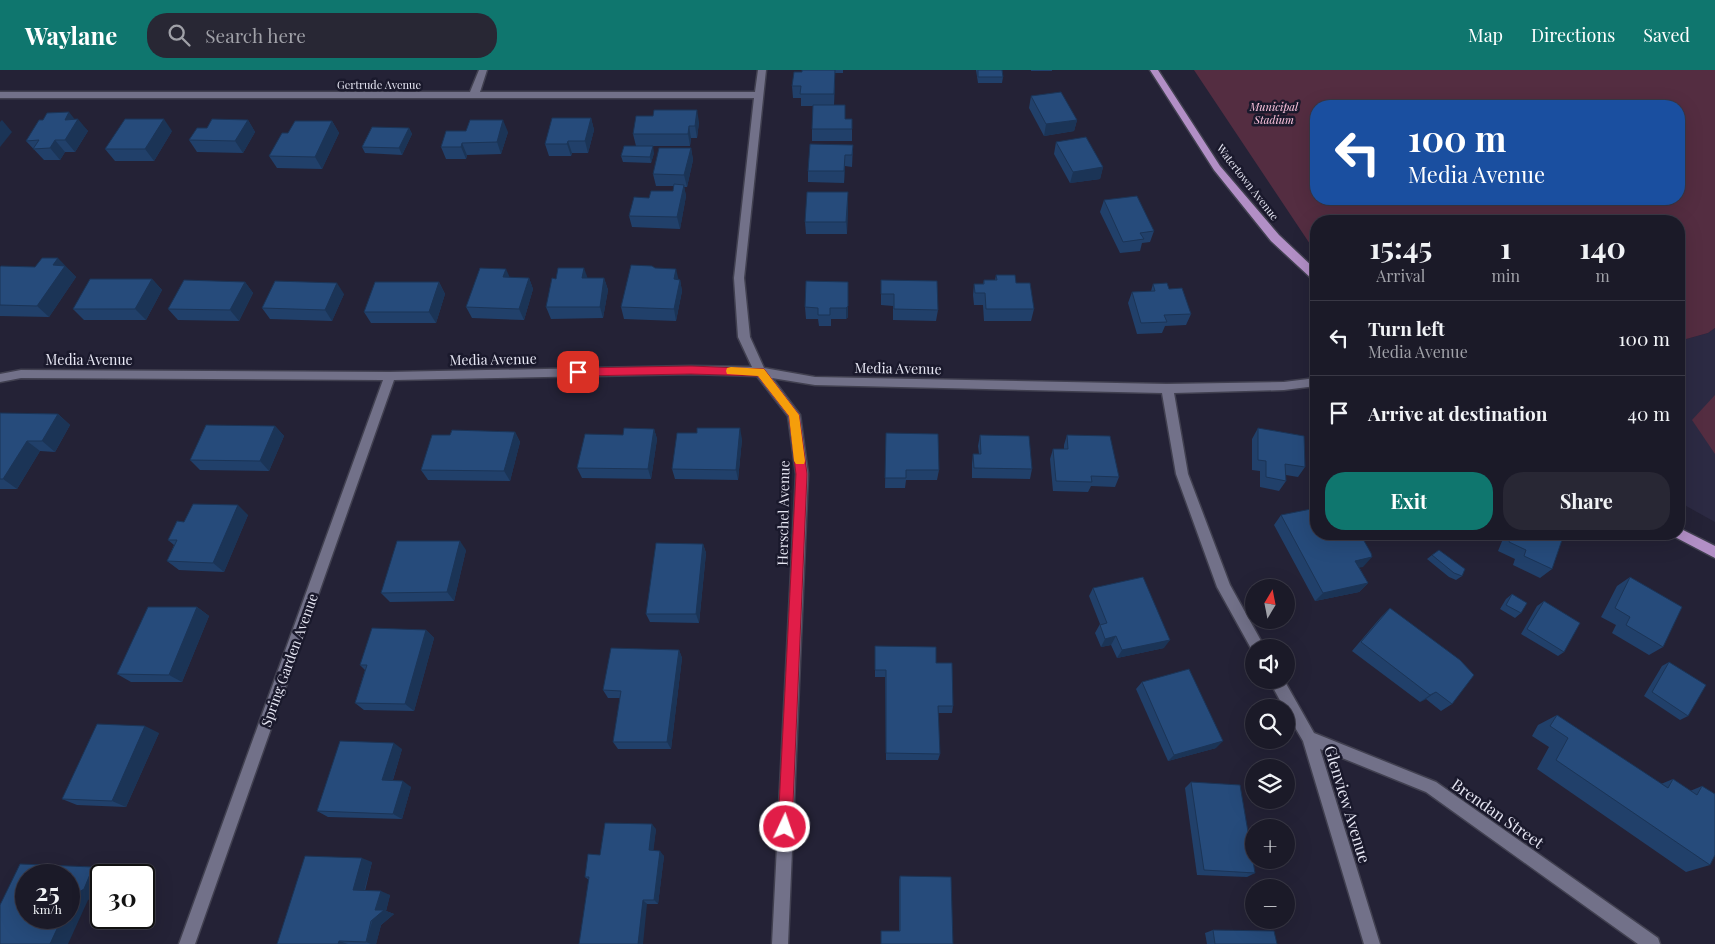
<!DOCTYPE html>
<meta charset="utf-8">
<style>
:root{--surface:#1b1a28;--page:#282734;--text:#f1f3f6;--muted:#a0a1a8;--line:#393845;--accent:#0f766e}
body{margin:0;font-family:"Playfair Display",serif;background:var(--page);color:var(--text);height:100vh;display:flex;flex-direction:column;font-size:19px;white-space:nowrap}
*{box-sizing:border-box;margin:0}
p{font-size:16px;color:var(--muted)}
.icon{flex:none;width:28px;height:28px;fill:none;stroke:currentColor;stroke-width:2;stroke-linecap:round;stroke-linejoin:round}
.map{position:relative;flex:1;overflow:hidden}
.details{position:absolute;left:1310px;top:145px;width:375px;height:325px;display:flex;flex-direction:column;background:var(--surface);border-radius:20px;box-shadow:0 5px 20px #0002,0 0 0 1px var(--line)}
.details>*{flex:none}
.hud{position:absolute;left:1310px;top:30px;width:375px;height:105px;border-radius:20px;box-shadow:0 5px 20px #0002,0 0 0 1px var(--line);background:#1a4fa0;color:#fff;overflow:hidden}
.needle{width:32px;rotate:10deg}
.controls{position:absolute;left:1245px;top:509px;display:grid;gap:10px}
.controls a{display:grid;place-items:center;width:50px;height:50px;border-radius:50%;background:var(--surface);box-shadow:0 5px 20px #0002,0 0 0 1px var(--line);font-size:25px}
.speed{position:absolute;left:15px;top:794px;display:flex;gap:10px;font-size:25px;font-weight:700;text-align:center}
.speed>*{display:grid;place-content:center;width:65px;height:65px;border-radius:50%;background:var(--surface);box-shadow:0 5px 20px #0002,0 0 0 1px var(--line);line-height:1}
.speed small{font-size:12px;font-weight:400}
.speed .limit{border:2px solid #111;border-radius:8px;background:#fff;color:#111}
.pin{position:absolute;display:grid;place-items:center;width:42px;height:42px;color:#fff;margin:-21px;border-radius:10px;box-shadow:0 2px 8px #0006}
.me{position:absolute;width:55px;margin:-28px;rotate:3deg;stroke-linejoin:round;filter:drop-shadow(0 0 4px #0008)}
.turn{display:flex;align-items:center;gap:18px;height:105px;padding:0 15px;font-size:22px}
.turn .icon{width:65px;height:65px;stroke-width:2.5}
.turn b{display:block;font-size:35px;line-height:42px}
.eta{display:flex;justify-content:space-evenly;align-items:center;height:85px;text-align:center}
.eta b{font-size:30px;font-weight:700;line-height:35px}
.button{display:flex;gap:10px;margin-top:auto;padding:10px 15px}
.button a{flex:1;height:58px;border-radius:20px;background:var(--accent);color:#fff;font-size:20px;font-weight:700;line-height:58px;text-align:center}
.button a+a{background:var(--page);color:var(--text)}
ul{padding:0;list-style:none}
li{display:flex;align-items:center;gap:15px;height:75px;padding:0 15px;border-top:1px solid var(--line)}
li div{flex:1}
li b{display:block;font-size:19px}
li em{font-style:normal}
header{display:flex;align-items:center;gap:30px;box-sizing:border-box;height:70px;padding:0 25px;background:var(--accent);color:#fff}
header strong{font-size:24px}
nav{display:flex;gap:28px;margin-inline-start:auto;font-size:18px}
.search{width:350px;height:45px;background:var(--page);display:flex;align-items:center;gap:12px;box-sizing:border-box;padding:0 18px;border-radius:20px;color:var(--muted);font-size:19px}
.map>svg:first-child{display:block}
</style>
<header>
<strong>Waylane</strong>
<div class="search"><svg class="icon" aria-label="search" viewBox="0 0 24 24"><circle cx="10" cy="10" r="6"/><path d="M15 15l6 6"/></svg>Search here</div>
<nav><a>Map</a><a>Directions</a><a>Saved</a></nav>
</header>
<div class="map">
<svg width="1715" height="874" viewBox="0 0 1715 874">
<rect width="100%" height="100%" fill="#242236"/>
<polygon fill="#2c2a43" points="1715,258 1715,452 1679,432 1679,271 1708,263"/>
<g fill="#542d41" fill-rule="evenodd">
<path d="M1194 0H1715V258L1708 263 1679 271V151H1316V183ZM1316 36H1679V129H1316Z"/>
<polygon points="1715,325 1715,384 1692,350"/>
</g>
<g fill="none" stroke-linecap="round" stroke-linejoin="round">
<defs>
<g id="street">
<polygon points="479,0 487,0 480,22 755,22 758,0 766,0 744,208 750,267 764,298 815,307 1167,314 1284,312 1316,308 1316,316 1284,320 1174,323 1188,404 1230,515 1265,578 1254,578 1253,582 1217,517 1176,404 1162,323 815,315 772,308 800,345 808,404 788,874 772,874 796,404 788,346 757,306 691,304 394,310 195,874 179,874 383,310 21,308 0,312 0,304 21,300 390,302 691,296 752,297 738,267 734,208 754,28 0,28 0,22 470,22"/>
<polygon points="1269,610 1284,610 1314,663 1436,712 1658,868 1660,874 1638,874 1426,722 1320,679 1380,874 1364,874 1303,671 1286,642 1286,638 1284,638"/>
</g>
<g id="primary">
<polygon points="1150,0 1158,0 1220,96 1279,165 1316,200 1316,210 1312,209 1271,171 1214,100"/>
<polygon points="1679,458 1715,476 1715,488 1675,467 1673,464 1679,464"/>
</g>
</defs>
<use href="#street" stroke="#414050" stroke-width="3"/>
<use href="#primary" stroke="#414050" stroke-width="3"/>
<use href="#street" fill="#727189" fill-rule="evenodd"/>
<use href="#primary" fill="#b28fc6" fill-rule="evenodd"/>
</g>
<g fill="#21406a">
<polygon points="802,0 843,0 843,3 835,3 834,35 845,49 852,49 852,71 812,71 812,59 813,36 801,36 801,28 793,28 792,16 802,2"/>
<polygon points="976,0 1002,0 1003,7 1002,13 978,13"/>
<rect x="1031" y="0" width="21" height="1"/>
<polygon points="1031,26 1077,50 1074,61 1044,66 1029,38"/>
<polygon points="591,48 594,60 588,83 572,83 571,86 549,86 545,74"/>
<polygon points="75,49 88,61 75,82 65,82 60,90 44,90 26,71"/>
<polygon points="248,50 255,62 243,83 197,82 189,70 207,58"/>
<polygon points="332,51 339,63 322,99 277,98 269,86 288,63"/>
<polygon points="699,52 697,68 691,68 690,76 636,76 633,64"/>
<polygon points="409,58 412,64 402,85 365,83 362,77"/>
<polygon points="172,61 154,91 115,91 105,79"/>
<polygon points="508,62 501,84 467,85 466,89 446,89 441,77"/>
<polygon points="1056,72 1103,97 1100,109 1070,113 1054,84"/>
<polygon points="853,75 852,97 845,96 844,113 808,112 808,101"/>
<polygon points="691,78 693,90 687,117 684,117 686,126 680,159 632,157 629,146 649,128 673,121 674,116 656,116 653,104"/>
<polygon points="654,83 651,93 623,92 621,86"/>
<polygon points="848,122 847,164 806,164 805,152"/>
<polygon points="1104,130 1154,161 1150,172 1142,173 1140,181 1120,183 1100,142"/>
<polygon points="0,197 69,200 76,207 49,247 0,246"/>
<polygon points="655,198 680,210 682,221 676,251 624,249 621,237"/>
<polygon points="996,205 1016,213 1034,239 1031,251 984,251 983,235 974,235 973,225 974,214 983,214 984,210 995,210"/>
<polygon points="510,208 529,208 533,219 524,250 472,248 466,237"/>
<polygon points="587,208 604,208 608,220 603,248 551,249 546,237"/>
<polygon points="152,209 162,220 146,250 84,250 73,239"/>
<polygon points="881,210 938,240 936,251 893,250 893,236 881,235"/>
<polygon points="245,212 253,223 239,251 178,250 168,239"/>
<polygon points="439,212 445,224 436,253 371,253 364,242"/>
<polygon points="848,212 848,247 846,249 831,249 831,256 819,256 818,249 806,249 805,237"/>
<polygon points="1153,214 1169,219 1191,244 1186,255 1165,256 1162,263 1137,264 1128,233 1132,222 1151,221"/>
<polygon points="344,224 332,251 270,249 262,238"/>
<polygon points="0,343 58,344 70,355 55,382 40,381 17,419 0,419"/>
<polygon points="275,356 284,366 269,401 200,400 190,390"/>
<polygon points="1258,358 1305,397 1298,407 1286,405 1286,411 1279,421 1260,417 1260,401 1252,400 1252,369"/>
<polygon points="654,359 657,369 651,409 582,408 577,398 623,365"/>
<polygon points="515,362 520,372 510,411 428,410 421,400 450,365"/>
<polygon points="980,365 1032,399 1030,409 972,408 972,394 973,384 979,384 978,376"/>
<polygon points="1067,365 1119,407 1115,417 1091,416 1088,422 1053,421 1050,389 1053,379 1064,379 1064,375"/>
<polygon points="742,369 738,410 675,409 672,399"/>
<polygon points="886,373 939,400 937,410 906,410 905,418 885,418"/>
<polygon points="248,445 224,502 179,500 167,491 174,475 168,470 184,452"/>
<polygon points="1281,445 1363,497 1359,497 1368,513 1359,522 1315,531 1274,455"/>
<polygon points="1505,464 1564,464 1552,499 1540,508 1513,495 1515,489 1498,481"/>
<polygon points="703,474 706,483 699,553 650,552 646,544"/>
<polygon points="466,480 454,531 390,532 381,523"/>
<polygon points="1432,485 1462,506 1456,510 1449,507 1427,489"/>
<polygon points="1630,507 1663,577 1649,585 1612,563 1616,555 1601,547 1617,516"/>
<polygon points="1093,518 1164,578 1117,588 1111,575 1101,577 1095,563 1100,554 1089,526"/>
<polygon points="1512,524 1521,543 1515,548 1500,539 1506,529"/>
<polygon points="1544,531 1564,582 1558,586 1521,564 1537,536"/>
<polygon points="197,537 209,546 182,612 131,612 117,604"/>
<polygon points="1390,538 1452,634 1441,641 1426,629 1420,632 1352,581 1381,547"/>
<polygon points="426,560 434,568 414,641 364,640 355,633 365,600 360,595"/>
<polygon points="875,576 936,593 953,636 952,643 938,643 940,684 938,690 886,690 885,607 875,607"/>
<polygon points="679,580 682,588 671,679 618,679 613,672 620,628 608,628 603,620"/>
<polygon points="1669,592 1688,646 1680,650 1644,626 1662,596"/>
<polygon points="1142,612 1216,678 1168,691 1136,619"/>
<polygon points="1557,645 1661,714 1673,709 1690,721 1702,716 1710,795 1686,802 1537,699 1549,677 1532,666 1538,655"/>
<polygon points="159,663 126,737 77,735 62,729"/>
<polygon points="402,679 393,710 411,717 402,749 328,747 317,741"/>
<polygon points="1191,712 1255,803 1247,807 1197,805 1185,718"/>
<polygon points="656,759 653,780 664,786 658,834 647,834 589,810 585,807 600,785"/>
<polygon points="372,792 365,821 390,825 386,841 394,844 381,855 376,874 277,874"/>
<polygon points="900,806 953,874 881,874 881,861 899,861 899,810"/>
<polygon points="1213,860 1277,874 1207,874 1205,863"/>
</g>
<g fill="#1b3456">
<polygon points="835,0 835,12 834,36 834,24"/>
<polygon points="697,40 699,52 697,68 695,56"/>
<polygon points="69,42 77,52 78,49 88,61 75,82 65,70 65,50"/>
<polygon points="591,48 594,60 588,83 585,71"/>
<polygon points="164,49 172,61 154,91 145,79"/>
<polygon points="2,50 12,62 0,77 0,52"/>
<polygon points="248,50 255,62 243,83 235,71"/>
<polygon points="503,50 508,62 501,84 497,72"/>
<polygon points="1077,50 1074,61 1044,66 1046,54"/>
<polygon points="332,51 339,63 322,99 315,87"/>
<polygon points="689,56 691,68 690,76 688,64"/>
<polygon points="409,58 412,64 402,85 399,78"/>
<polygon points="55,70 65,82 60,90 50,78"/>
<polygon points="568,71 572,83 571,86 567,74"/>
<polygon points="462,73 467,85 466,89 461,77"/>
<polygon points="653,76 654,83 651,93 650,87"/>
<polygon points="691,78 693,90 687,117 684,105"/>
<polygon points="845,85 845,96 844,113 844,101"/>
<polygon points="1103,97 1100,109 1070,113 1073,102"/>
<polygon points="684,115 686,126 680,159 677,147"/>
<polygon points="848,122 848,134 847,164 846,152"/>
<polygon points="58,188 76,207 49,247 37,236 53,195"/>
<polygon points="584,198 588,209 582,208"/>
<polygon points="506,199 511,210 503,207"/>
<polygon points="676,199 679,211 674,209"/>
<polygon points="529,208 533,219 524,250 519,239"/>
<polygon points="604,208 608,220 603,248 600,237"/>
<polygon points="152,209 162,220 146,250 135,239"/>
<polygon points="680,210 682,221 676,251 674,239"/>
<polygon points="245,212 253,223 239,251 230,240"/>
<polygon points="439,212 445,224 436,253 429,242"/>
<polygon points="848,212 848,247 846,249 846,238"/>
<polygon points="337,213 344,224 332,251 325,240"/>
<polygon points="58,344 70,355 55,382 42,371"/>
<polygon points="275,356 284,366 269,401 260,391"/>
<polygon points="740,358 742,369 738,410 736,400"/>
<polygon points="654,359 657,369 651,409 648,399"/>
<polygon points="515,362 520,372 510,411 504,401"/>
<polygon points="27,371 40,381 17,419 3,409"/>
<polygon points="238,435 248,445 224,502 213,493"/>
<polygon points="460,471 466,480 454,531 447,522"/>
<polygon points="703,474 706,483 699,553 696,544"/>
<polygon points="1372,487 1363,497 1346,500 1355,491"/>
<polygon points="1368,513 1359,522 1315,531 1323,523"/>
<polygon points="197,537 209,546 182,612 169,605"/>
<polygon points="426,560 434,568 414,641 405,634"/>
<polygon points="1116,566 1111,575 1101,577 1105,569"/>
<polygon points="1170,570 1164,578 1117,588 1122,580"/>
<polygon points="679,580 682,588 671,679 667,672"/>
<polygon points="1436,622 1426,629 1420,632 1430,625"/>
<polygon points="145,656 159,663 126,737 112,731"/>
<polygon points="1223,671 1216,678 1168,691 1174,685"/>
<polygon points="394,673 402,679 391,716 382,710"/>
<polygon points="403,711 411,717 402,749 393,744"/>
<polygon points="652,754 656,759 653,785 649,780"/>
<polygon points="660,781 664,786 658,834 654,830"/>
<polygon points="362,788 372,792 363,825 353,820"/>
<polygon points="93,797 109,801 107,805 101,805 101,819 99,824 88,830 68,874 50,874 62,848 69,848 69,833 72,826"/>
<polygon points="381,821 390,825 386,841 394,844 381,855 376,874 371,874 366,872"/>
<polygon points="643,830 647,834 643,874 638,874"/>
<polygon points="339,871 348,874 338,874"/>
</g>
<g fill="#264b7b" stroke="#1b3456">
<polygon points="802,0 835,0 834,24 800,24 801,16 792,16 794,2 802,2"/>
<polygon points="978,0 1002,0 1003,7 978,7"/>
<polygon points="1061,22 1077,50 1046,54 1031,26"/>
<polygon points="813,35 845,35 845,49 852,49 852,59 812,59"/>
<polygon points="654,40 697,40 695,56 689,56 688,64 633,64 636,46 653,46"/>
<polygon points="69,42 65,50 78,49 65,70 55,70 50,78 33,79 39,70 26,71 39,50 43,50 47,43"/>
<polygon points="552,48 591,48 585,71 568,71 567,74 545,74"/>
<polygon points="125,49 164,49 145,79 105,79"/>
<polygon points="212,49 248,50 235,71 189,70 197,58 207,58"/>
<polygon points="470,50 503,50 497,72 462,73 461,77 441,77 446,61 466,61"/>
<polygon points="295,51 332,51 315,87 269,86 282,63 288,63"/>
<polygon points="372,57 409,58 399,78 362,77"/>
<polygon points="1086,67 1103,97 1073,102 1056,72"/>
<polygon points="810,74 853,75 852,85 845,85 844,101 808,101"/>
<polygon points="624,76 653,76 650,87 621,86"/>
<polygon points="659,78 691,78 684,105 653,104"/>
<polygon points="674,114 684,115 677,147 629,146 634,127 649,128 651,121 673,121"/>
<polygon points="807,122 848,122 846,152 805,152"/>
<polygon points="1137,126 1154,161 1140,163 1144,169 1123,172 1104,130"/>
<polygon points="42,188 58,188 53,195 65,196 37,236 0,235 0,197 1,196 35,197"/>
<polygon points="631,195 652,196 655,198 676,199 674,209 680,210 674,239 621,237"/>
<polygon points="480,198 506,199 503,207 529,208 519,239 466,237"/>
<polygon points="558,198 584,198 582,208 604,208 600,237 546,237 552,208 556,209"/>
<polygon points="996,205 1015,205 1016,213 1030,213 1034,239 986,239 985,223 975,223 974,214 984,214 984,210 997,210"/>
<polygon points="90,209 152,209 135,239 73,239"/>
<polygon points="184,210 245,212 230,240 168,239"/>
<polygon points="881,210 937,211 938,240 894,239 894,224 881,224"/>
<polygon points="275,211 337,213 325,240 262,238"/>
<polygon points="806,211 848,212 848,236 846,238 830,238 830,245 818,245 818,238 805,237"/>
<polygon points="375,212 439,212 429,242 364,242"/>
<polygon points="1167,213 1169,219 1182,218 1191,244 1164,245 1167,252 1141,253 1132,222 1155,221 1153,214"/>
<polygon points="0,343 58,344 42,371 27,371 3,409 0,409"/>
<polygon points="206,355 275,356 260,391 190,390"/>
<polygon points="624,358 654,359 648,399 577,398 585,364 623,365"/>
<polygon points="697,358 740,358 736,400 672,399 677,363 697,363"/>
<polygon points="1258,358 1304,366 1305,397 1285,394 1286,411 1266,407 1266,391 1258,390"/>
<polygon points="452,360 515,362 504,401 421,400 432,365 450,365"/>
<polygon points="886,363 938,364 939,400 906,400 906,408 885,408"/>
<polygon points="980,365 1029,366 1032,399 974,398 973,384 981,384"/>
<polygon points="1067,365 1110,366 1119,407 1091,406 1092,412 1056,411 1053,379 1068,379"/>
<polygon points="193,434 238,435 213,493 167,491 177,470 168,470 177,451 184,452"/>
<polygon points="1316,438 1316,464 1337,464 1338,466 1348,464 1360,464 1371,483 1372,487 1355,491 1368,513 1323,523 1281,445"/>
<polygon points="1512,464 1564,464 1552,499 1524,486 1526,480 1509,472"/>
<polygon points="397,471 460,471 447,522 381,523"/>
<polygon points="656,473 703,474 696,544 646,544"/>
<polygon points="1439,480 1465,499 1462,506 1454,503 1432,485"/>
<polygon points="1143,507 1170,570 1122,580 1116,566 1105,569 1100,555 1107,553 1093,518"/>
<polygon points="1630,507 1682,537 1663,577 1626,555 1630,547 1615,538"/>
<polygon points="1512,524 1527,533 1521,543 1506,535"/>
<polygon points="1544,531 1580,553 1564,582 1527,559"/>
<polygon points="148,537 197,537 169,605 117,604"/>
<polygon points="1390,538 1460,590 1474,605 1452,634 1436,622 1430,625 1361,572"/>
<polygon points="372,558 426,560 405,634 355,633 367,595 360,595"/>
<polygon points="875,576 936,577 936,593 952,593 953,636 938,636 940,684 886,683 886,600 875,600"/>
<polygon points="611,578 679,580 667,672 613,672 621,621 603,620"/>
<polygon points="1669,592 1706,615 1688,646 1652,622"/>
<polygon points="1189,599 1223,671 1174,685 1142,612"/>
<polygon points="1557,645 1668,718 1673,709 1697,725 1702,716 1715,724 1715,785 1710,795 1556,690 1568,668 1550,656"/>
<polygon points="97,654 145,656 112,731 62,729"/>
<polygon points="340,671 394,673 382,710 403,711 393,744 317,741"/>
<polygon points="1191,712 1240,715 1255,803 1204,800"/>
<polygon points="605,753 652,754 649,780 660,781 654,830 643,830 638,874 579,874 589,807 585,807 588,784 600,785"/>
<polygon points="305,786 362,788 353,820 381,821 375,840 384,840 371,851 366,872 339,871 338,874 277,874"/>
<polygon points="20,794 93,797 84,819 72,826 69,833 69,805 26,805 26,848 62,848 50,874 0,874 0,835"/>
<polygon points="900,806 951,807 953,874 881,874 881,861 900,861"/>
<polygon points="1213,860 1274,861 1277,874 1215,874"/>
</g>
<polygon fill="#e11d48" stroke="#92132f" points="691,296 764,299 799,345 807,404 792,757 790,761 785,764 781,761 778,757 796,404 789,346 758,306 691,304 578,306 573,302 578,298"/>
<polygon fill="#f59e0b" points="731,297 764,299 799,345 805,391 804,394 796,394 794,391 789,346 758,306 727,304 726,301 727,298"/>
<g text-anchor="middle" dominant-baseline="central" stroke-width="5" stroke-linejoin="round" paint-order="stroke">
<g font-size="11" fill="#e6e6f3" stroke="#1a192c">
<text x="379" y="14">Gertrude Avenue</text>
<text transform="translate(1248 112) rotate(52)">Watertown Avenue</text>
</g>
<g font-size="11" font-style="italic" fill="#fec5df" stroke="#1a192c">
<text x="1274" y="36">Municipal<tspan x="1274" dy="13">Stadium</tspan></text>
</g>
<g font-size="14" fill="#e6e6f3" stroke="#1a192c">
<text x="89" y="289">Media Avenue</text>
<text transform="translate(493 289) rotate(-1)">Media Avenue</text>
<text transform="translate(898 298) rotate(1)">Media Avenue</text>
<text transform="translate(783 443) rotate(-89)">Herschel Avenue</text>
<text transform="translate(289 590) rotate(-70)">Spring Garden Avenue</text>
</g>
<g font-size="16" fill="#e6e6f3" stroke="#1a192c">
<text transform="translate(1348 734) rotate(73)">Glenview Avenue</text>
<text transform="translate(1498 743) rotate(35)">Brendan Street</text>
</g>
</g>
</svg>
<div class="controls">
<a><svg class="needle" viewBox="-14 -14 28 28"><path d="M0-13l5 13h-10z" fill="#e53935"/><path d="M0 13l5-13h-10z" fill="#a0a1a8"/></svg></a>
<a><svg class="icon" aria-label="sound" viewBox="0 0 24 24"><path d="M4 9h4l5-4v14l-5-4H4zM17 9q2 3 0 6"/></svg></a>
<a><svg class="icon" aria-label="search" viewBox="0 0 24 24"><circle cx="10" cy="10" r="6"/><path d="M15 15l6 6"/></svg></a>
<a><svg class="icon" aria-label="layers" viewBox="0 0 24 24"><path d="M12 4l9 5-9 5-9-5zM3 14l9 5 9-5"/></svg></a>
<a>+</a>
<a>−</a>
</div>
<div class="speed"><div>25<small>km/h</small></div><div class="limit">30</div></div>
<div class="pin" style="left:578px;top:302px;background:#d93025"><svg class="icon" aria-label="arrive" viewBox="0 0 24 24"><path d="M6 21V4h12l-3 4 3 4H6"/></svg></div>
<svg class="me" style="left:785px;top:757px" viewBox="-20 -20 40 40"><circle r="17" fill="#e11d48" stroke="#fff" stroke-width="3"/><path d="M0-11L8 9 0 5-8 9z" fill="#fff"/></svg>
<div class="hud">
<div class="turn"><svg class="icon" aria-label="left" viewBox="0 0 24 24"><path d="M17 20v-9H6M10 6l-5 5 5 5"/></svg><div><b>100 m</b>Media Avenue</div></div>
</div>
<section class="details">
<div class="eta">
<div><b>15:45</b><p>Arrival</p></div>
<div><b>1</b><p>min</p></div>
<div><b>140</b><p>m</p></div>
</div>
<ul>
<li><svg class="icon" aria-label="left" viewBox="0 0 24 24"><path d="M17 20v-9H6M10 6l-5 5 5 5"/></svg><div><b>Turn left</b><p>Media Avenue</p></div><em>100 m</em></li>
<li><svg class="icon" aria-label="arrive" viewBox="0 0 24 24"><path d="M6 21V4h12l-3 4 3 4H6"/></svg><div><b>Arrive at destination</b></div><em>40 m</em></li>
</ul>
<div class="button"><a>Exit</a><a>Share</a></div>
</section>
</div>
